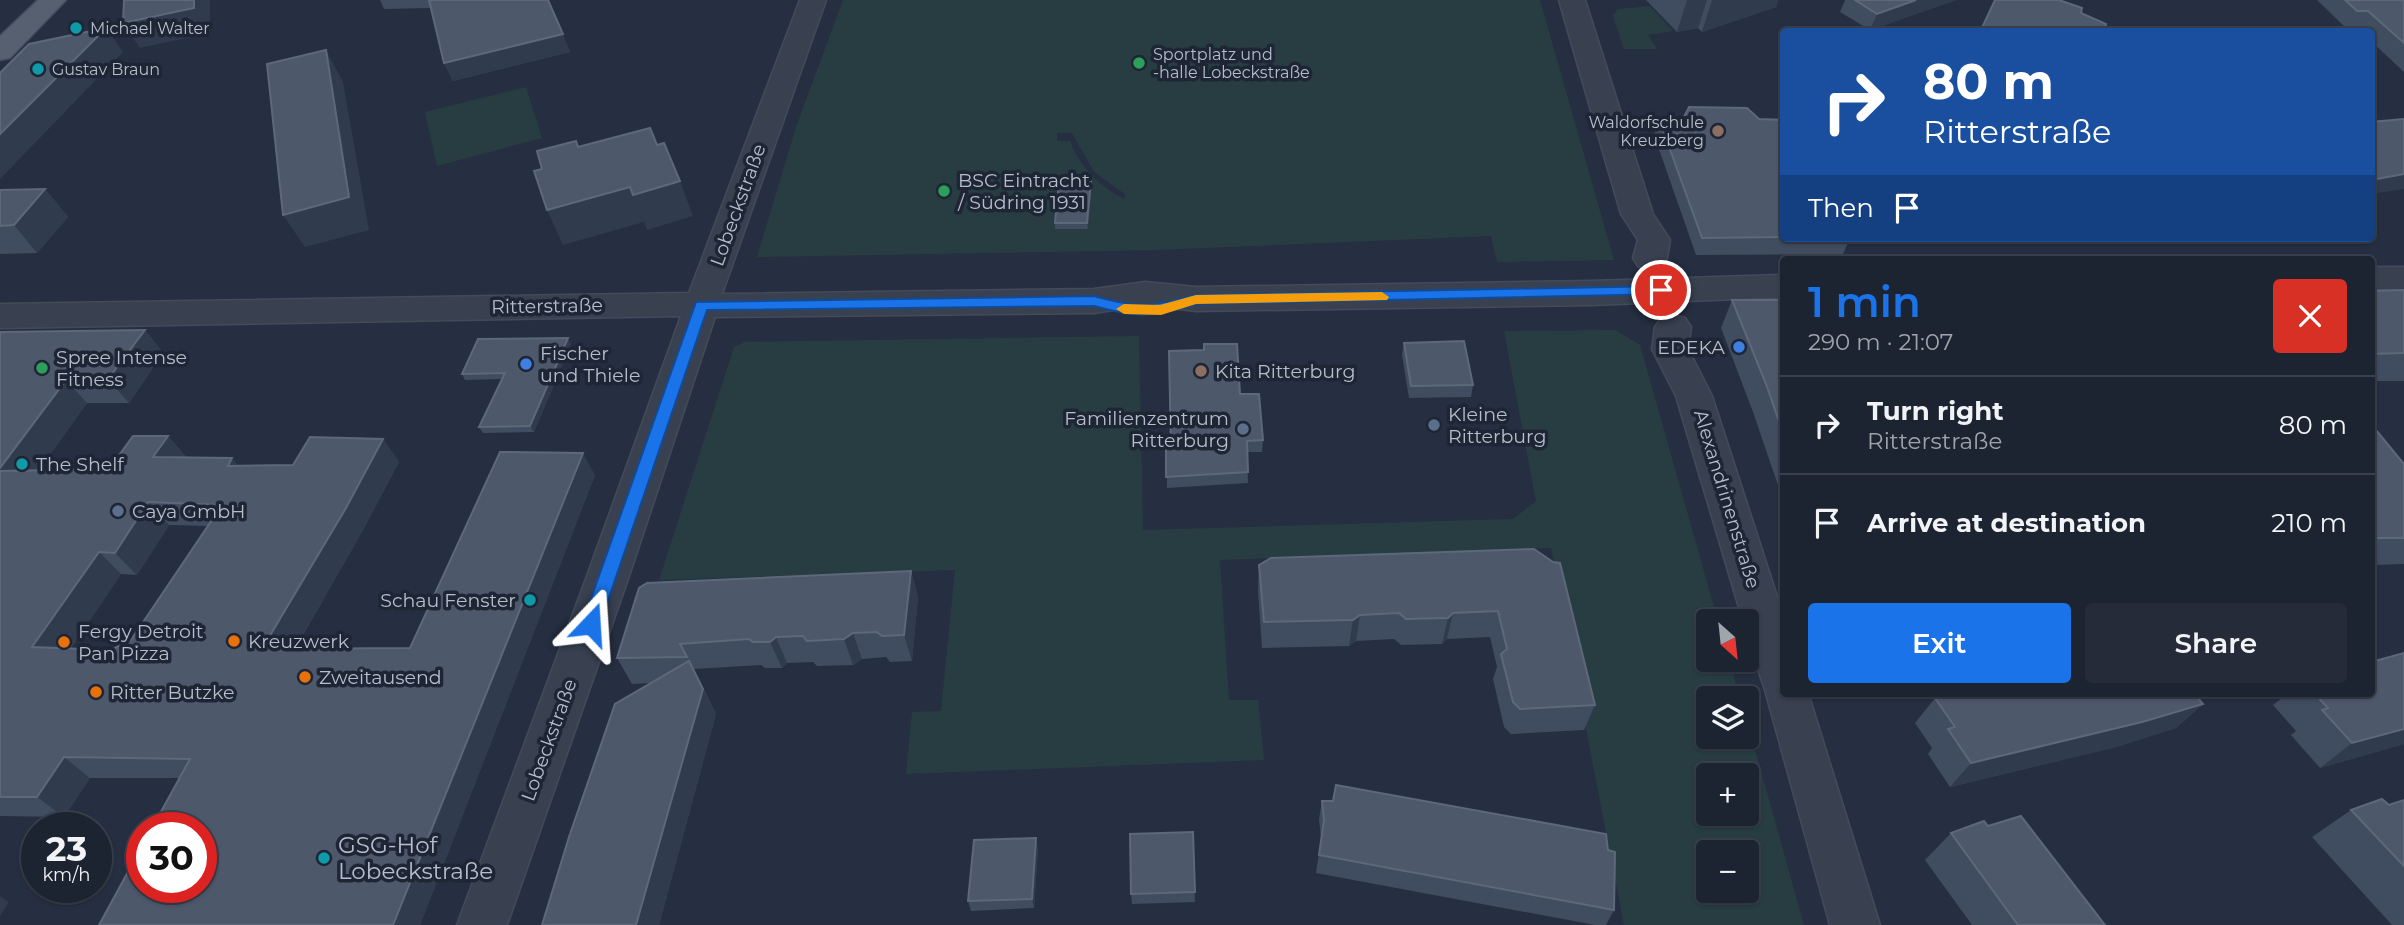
<!DOCTYPE html>
<meta charset="utf-8">
<style>
:root{--surface:#1c2331;--page:#252b39;--text:#f1f3f6;--muted:#a0a4ab;--line:#3a404d;--accent:#1a73e8}
body{margin:0;font-family:Montserrat,sans-serif;background:var(--page);color:var(--text);height:100vh;display:flex;flex-direction:column;font-size:26px;white-space:nowrap}
*{box-sizing:border-box;margin:0}
p{font-size:23px;color:var(--muted)}
.icon{flex:none;width:38px;height:38px;fill:none;stroke:currentColor;stroke-width:2;stroke-linecap:round;stroke-linejoin:round}
.map{position:relative;flex:1;overflow:hidden}
.details{position:absolute;left:1780px;top:256px;width:595px;height:441px;display:flex;flex-direction:column;background:var(--surface);border-radius:7px;box-shadow:0 2px 5px #0004,0 0 0 2px var(--line)}
.details>*{flex:none}
.hud{position:absolute;left:1780px;top:28px;width:595px;height:214px;border-radius:7px;box-shadow:0 2px 5px #0004,0 0 0 2px var(--line);background:#1a4fa0;color:#fff;overflow:hidden}
.needle{width:46px;rotate:153deg}
.tools{position:absolute;left:1696px;top:609px;display:grid;gap:14px}
.tools a{display:grid;place-items:center;width:63px;height:63px;border-radius:7px;background:var(--surface);box-shadow:0 2px 5px #0004,0 0 0 2px var(--line);font-size:35px}
.speed{position:absolute;left:21px;top:812px;display:flex;gap:14px;font-size:35px;font-weight:700;text-align:center}
.speed>*{display:grid;place-content:center;width:91px;height:91px;border-radius:50%;background:var(--surface);box-shadow:0 2px 5px #0004,0 0 0 2px var(--line);line-height:1}
.speed small{font-size:18px;font-weight:400}
.speed .limit{border:10px solid #d22;background:#fff;color:#111}
.pin{position:absolute;display:grid;place-items:center;width:60px;height:60px;color:#fff;margin:-30px;border:4px solid #fff;border-radius:50%;box-shadow:0 2px 7px #0007}
.me{position:absolute;width:77px;margin:-38px;rotate:20deg;stroke-linejoin:round;filter:drop-shadow(0 0 5px #0008)}
.turn{display:flex;align-items:center;gap:24px;height:147px;padding:0 28px;font-size:32px}
.turn .icon{width:91px;height:91px;stroke-width:2.5}
.turn b{display:block;font-size:49px;line-height:60px}
.then{display:flex;align-items:center;height:66px;padding:0 28px;background:#0003;gap:14px;font-size:26px}
.round{display:grid;place-items:center;flex:none;width:74px;height:74px;border-radius:7px;background:var(--page)}
.head{display:flex;align-items:center;justify-content:space-between;height:119px;padding:0 28px}
h1{font-size:42px;font-weight:600;line-height:52px;color:var(--accent)}
.action{display:flex;gap:14px;margin-top:auto;padding:14px 28px}
.action a{flex:1;height:80px;border-radius:7px;background:var(--accent);color:#fff;font-size:28px;font-weight:600;line-height:80px;text-align:center}
.action a+a{background:var(--page);color:var(--text)}
ul{padding:0;list-style:none}
li{display:flex;align-items:center;gap:21px;height:98px;padding:0 28px;border-top:2px solid var(--line)}
li div{flex:1}
li b{display:block;font-size:26px}
li em{font-style:normal}
.map>svg:first-child{display:block}
</style>
<div class="map">
<svg width="2404" height="925" viewBox="0 0 2404 925">
<rect width="100%" height="100%" fill="#252f41"/>
<g fill="#273d42" fill-rule="evenodd">
<path d="M843 0H1540L1614 260 1497 262 1491 236 1155 250 757 257 796 127ZM1057 133H1072L1094 172 1125 194 1124 199C1100 186 1080 168 1070 141H1057Z"/>
<polygon points="1650,6 1673,31 1648,35 1657,49 1624,49 1613,16 1618,9"/>
<polygon points="526,87 542,138 437,166 425,112"/>
<path d="M1615 330 1640 345 1718 621H1708V660H1729L1740 698H1708V737H1746L1747 721 1804 925H1624L1551 548 1220 560 1229 700H1258L1264 760 906 774 912 712 941 711 955 570 659 580 734 347 745 342 1139 336 1143 530 1513 519 1536 501 1504 331ZM1708 775H1746V814H1708ZM1708 852H1746V891H1708Z"/>
</g>
<g fill="none" stroke-linecap="round" stroke-linejoin="round">
<defs>
<g id="minor">
<polygon points="800,0 826,0 722,294 1094,289 1145,282 1196,287 1592,281 1783,275 1783,297 1592,305 1196,311 1145,305 1094,313 715,317 629,576 507,925 457,925 587,576 681,316 0,328 0,304 689,293"/>
<polygon points="1559,0 1585,0 1653,214 1670,240 1667,258 1662,266 1650,269 1638,266 1633,258 1638,240 1621,214"/>
<rect x="2371" y="267" width="33" height="22"/>
<polygon points="1673,315 1685,318 1691,327 1688,349 1712,396 1783,615 1783,693 1808,693 1880,925 1830,925 1765,690 1746,633 1746,621 1743,621 1676,396 1652,349 1655,327 1661,318"/>
</g>
<polygon id="major" points="38,0 66,0 10,58 0,60 0,36"/>
</defs>
<use href="#minor" stroke="#434a5a" stroke-width="3"/>
<use href="#major" stroke="#434a5a" stroke-width="3"/>
<use href="#minor" fill="#394151" fill-rule="evenodd"/>
<use href="#major" fill="#576071" fill-rule="evenodd"/>
</g>
<g fill="#404c5f" fill-rule="evenodd">
<polygon points="380,0 548,0 570,52 453,81 444,63 431,8 384,9"/>
<polygon points="1646,0 1778,0 1776,7 1702,32 1698,28 1677,32"/>
<polygon points="1845,0 1956,0 1870,30 1840,12"/>
<polygon points="2317,0 2404,0 2404,72 2371,41 2371,32 2361,32 2356,27 2345,27"/>
<polygon points="1659,119 1783,120 1783,238 1850,238 1843,254 1696,255 1654,135"/>
<polygon points="1091,187 1088,229 1055,229 1055,223"/>
<polygon points="45,189 68,217 37,253 0,254 0,190"/>
<polygon points="2404,290 2404,381 2371,381 2371,291"/>
<polygon points="1732,300 1783,300 1783,500 1753,412 1721,328"/>
<path d="M145 330 163 353 129 403H87L38 471 109 469 168 436 186 457 239 466 293 465 383 439 399 462 363 530 295 649 410 648 595 475 420 925 179 778H90L64 817 0 816V332ZM169 525 208 526 131 640 111 650 71 648 121 574 137 575Z"/>
<polygon points="1404,343 1473,385 1471,397 1409,398 1402,355"/>
<polygon points="571,344 534,432 483,433 479,427 502,379 465,380 462,374"/>
<polygon points="1240,394 1263,440 1262,452 1247,452 1248,483 1167,488 1166,449 1171,449"/>
<polygon points="2371,424 2404,464 2404,564 2371,565"/>
<polygon points="1534,549 1595,705 1584,730 1511,734 1504,727 1493,679 1497,667 1490,637 1447,639 1442,644 1401,645 1394,639 1356,641 1349,646 1262,648 1258,592 1259,565"/>
<polygon points="911,571 918,597 912,661 890,662 886,657 862,659 853,665 817,666 813,662 787,663 782,668 765,668 761,665 694,669 716,714 659,925 542,925 651,683 632,684 617,658"/>
<polygon points="2404,653 2404,744 2320,768 2291,735 2296,731 2273,705 2288,693 2371,693"/>
<polygon points="1935,698 2203,704 2176,728 2116,747 1950,787 1928,754 1932,748 1915,723"/>
<polygon points="2404,800 2404,925 2392,925 2312,837 2351,810 2389,805"/>
<polygon points="1322,801 1614,910 1606,925 1595,925 1316,873 1321,838 1319,819"/>
<polygon points="1988,826 2105,925 1972,925 1925,860 1951,833"/>
<polygon points="1193,832 1195,902 1132,904 1131,894"/>
<polygon points="1038,848 1034,908 971,911 968,901"/>
</g>
<g fill="#303b4e">
<polygon points="194,0 210,0 210,33 140,48 123,23"/>
<polygon points="1687,0 1707,0 1698,28 1677,32"/>
<polygon points="1712,0 1778,0 1776,7 1702,32"/>
<polygon points="1916,0 1956,0 1870,30 1877,14"/>
<polygon points="106,28 123,52 0,179 0,134"/>
<polygon points="563,34 570,52 453,81 444,63"/>
<polygon points="326,50 343,82 369,230 305,247 283,215"/>
<polygon points="2404,174 2404,189 2371,194 2371,180"/>
<polygon points="680,181 693,216 647,230 644,222 563,245 547,210 630,187"/>
<polygon points="1091,181 1091,187 1088,229 1087,223"/>
<polygon points="45,189 68,217 37,253 14,225"/>
<polygon points="145,330 163,353 129,403 108,379"/>
<polygon points="568,338 571,344 534,432 530,426"/>
<polygon points="66,380 87,403 21,494 0,474 0,468"/>
<polygon points="168,436 187,459 153,457"/>
<polygon points="383,439 399,462 363,530 282,671 262,649"/>
<polygon points="583,453 595,475 420,925 393,925"/>
<polygon points="232,458 251,481 228,466"/>
<polygon points="148,502 169,525 137,575 115,553"/>
<polygon points="99,552 121,574 57,668 32,647"/>
<polygon points="911,571 918,597 912,661 904,635"/>
<polygon points="1453,613 1447,639 1442,644 1448,618"/>
<polygon points="1360,615 1356,641 1349,646 1353,620"/>
<polygon points="853,633 862,659 853,665 844,639"/>
<polygon points="776,637 787,663 782,668 770,642"/>
<polygon points="689,661 716,714 659,925 636,925"/>
<polygon points="2203,704 2176,728 2116,747 1950,787 1971,763"/>
<polygon points="2404,729 2404,744 2320,768 2352,743"/>
<polygon points="64,757 90,778 64,817 37,797"/>
<polygon points="1036,838 1038,848 1034,908 1032,899"/>
<polygon points="0,896 9,902 0,916"/>
</g>
<g fill="#4d586b" stroke="#5d687a" stroke-width="2" fill-rule="evenodd">
<polygon points="124,0 194,0 194,8 123,23"/>
<polygon points="429,0 548,0 563,34 444,63"/>
<polygon points="1855,0 1916,0 1877,14"/>
<polygon points="1995,0 2059,0 2082,8 2081,13 2106,24 2104,32 1980,32"/>
<polygon points="2345,0 2404,0 2404,43 2368,11 2357,11"/>
<polygon points="106,28 0,134 0,73 29,44"/>
<polygon points="326,50 349,197 283,215 267,64"/>
<polygon points="1689,107 1747,108 1759,119 1783,120 1783,237 1702,238 1659,119 1683,119"/>
<polygon points="2404,119 2404,174 2371,180 2371,122"/>
<polygon points="650,128 657,145 664,143 680,181 633,195 630,187 547,210 534,171 542,169 537,151 576,141 578,147"/>
<polygon points="1059,181 1091,181 1087,223 1055,223"/>
<polygon points="45,189 14,225 0,226 0,190"/>
<polygon points="2404,290 2404,353 2371,354 2371,291"/>
<polygon points="1732,300 1783,300 1783,433 1766,384"/>
<polygon points="145,330 108,379 66,380 0,468 0,332"/>
<polygon points="568,338 530,426 479,427 505,373 462,374 478,339"/>
<polygon points="1464,341 1473,385 1411,386 1404,343"/>
<polygon points="1204,344 1237,344 1240,394 1259,394 1263,440 1247,441 1248,472 1166,477 1166,449 1171,449 1169,351 1204,350"/>
<polygon points="2371,424 2404,464 2404,538 2371,538"/>
<path d="M133 436H168L153 457 232 458 228 466 293 465 310 437 383 439 346 508 262 649 410 648 500 452 583 453 393 925H99L142 846V887H201V828H152L190 759 64 757 37 797H0V471L109 469ZM148 502 222 505 131 640 111 650 32 647 99 552 115 553Z"/>
<polygon points="1534,549 1553,562 1560,563 1595,705 1520,709 1513,702 1501,654 1507,649 1498,611 1453,613 1448,618 1406,619 1399,613 1360,615 1353,620 1264,622 1259,565 1271,558"/>
<polygon points="911,571 904,635 882,636 877,632 853,633 844,639 807,641 803,636 776,637 770,642 753,642 749,639 680,644 687,657 617,658 639,588 647,583"/>
<polygon points="2404,653 2404,729 2352,743 2322,710 2328,708 2314,693 2371,693 2371,662"/>
<polygon points="689,661 703,689 636,925 542,925 569,837 615,704"/>
<polygon points="1954,693 2194,693 2203,704 2142,722 1971,763 1948,729 1955,727 1935,698"/>
<polygon points="1336,785 1606,834 1608,850 1615,852 1614,910 1319,855 1324,820 1322,801 1333,801"/>
<polygon points="2382,799 2389,805 2404,800 2404,866 2351,810"/>
<polygon points="2021,816 2105,925 2018,925 1951,833 1984,821 1988,826"/>
<polygon points="1193,832 1195,892 1131,894 1130,834"/>
<polygon points="1036,838 1032,899 968,901 974,840"/>
</g>
<path fill="#1a73e8" stroke="#114b97" stroke-width="2" d="M1661 286 1668 290 1666 294 1196 304C1153 317 1137 318 1094 306L707 310 600 624 597 629 591 631 585 629 582 624 696 302 1094 296C1137 308 1152 307 1196 295Z"/>
<polygon fill="#f59e0b" points="1382,292 1389,297 1387,300 1196,304 1161,315 1124,314 1116,309 1124,304 1160,305 1196,295"/>
<g fill="#0f9aa8" stroke="#1e2636" stroke-width="2.5">
<circle cx="76" cy="28" r="7"/>
<circle cx="38" cy="69" r="7"/>
<circle cx="22" cy="464" r="7"/>
<circle cx="530" cy="600" r="7"/>
<circle cx="324" cy="858" r="7"/>
</g>
<g fill="#2e9e5b" stroke="#1e2636" stroke-width="2.5">
<circle cx="1139" cy="63" r="7"/>
<circle cx="944" cy="191" r="7"/>
<circle cx="42" cy="368" r="7"/>
</g>
<g fill="#8d6e63" stroke="#1e2636" stroke-width="2.5">
<circle cx="1718" cy="131" r="7"/>
<circle cx="1201" cy="371" r="7"/>
</g>
<g fill="#3f7fe0" stroke="#1e2636" stroke-width="2.5">
<circle cx="1739" cy="347" r="7"/>
<circle cx="526" cy="364" r="7"/>
</g>
<g fill="#5c6f8a" stroke="#1e2636" stroke-width="2.5">
<circle cx="1434" cy="425" r="7"/>
<circle cx="1243" cy="429" r="7"/>
<circle cx="118" cy="511" r="7"/>
</g>
<g fill="#e8710a" stroke="#1e2636" stroke-width="2.5">
<circle cx="234" cy="641" r="7"/>
<circle cx="64" cy="642" r="7"/>
<circle cx="305" cy="677" r="7"/>
<circle cx="96" cy="692" r="7"/>
</g>
<g text-anchor="middle" dominant-baseline="central" stroke-width="7" stroke-linejoin="round" paint-order="stroke">
<g font-size="16" fill="#b6bdcb" stroke="#1e2636" text-anchor="start">
<text x="90" y="28">Michael Walter</text>
<text x="1153" y="54">Sportplatz und<tspan x="1153" dy="18">-halle Lobeckstraße</tspan></text>
<text x="52" y="69">Gustav Braun</text>
<text x="1704" y="122" text-anchor="end">Waldorfschule<tspan x="1704" dy="18">Kreuzberg</tspan></text>
</g>
<g font-size="19" fill="#b6bdcb" stroke="#1e2636" text-anchor="start">
<text x="958" y="180">BSC Eintracht<tspan x="958" dy="22">/ Südring 1931</tspan></text>
<text x="1725" y="347" text-anchor="end">EDEKA</text>
<text x="540" y="353">Fischer<tspan x="540" dy="22">und Thiele</tspan></text>
<text x="56" y="357">Spree Intense<tspan x="56" dy="22">Fitness</tspan></text>
<text x="1215" y="371">Kita Ritterburg</text>
<text x="1448" y="414">Kleine<tspan x="1448" dy="22">Ritterburg</tspan></text>
<text x="1229" y="418" text-anchor="end">Familienzentrum<tspan x="1229" dy="22">Ritterburg</tspan></text>
<text x="36" y="464">The Shelf</text>
<text x="132" y="511">Caya GmbH‍</text>
<text x="516" y="600" text-anchor="end">Schau Fenster</text>
<text x="78" y="631">Fergy Detroit<tspan x="78" dy="22">Pan Pizza</tspan></text>
<text x="248" y="641">Kreuzwerk</text>
<text x="319" y="677">Zweitausend</text>
<text x="110" y="692">Ritter Butzke</text>
</g>
<g font-size="19" fill="#b6bdcb" stroke="#1e2636">
<text transform="translate(738 205) rotate(-70)">Lobeckstraße</text>
<text transform="translate(547 306) rotate(-1)">Ritterstraße</text>
<text transform="translate(1727 499) rotate(73)">Alexandrinenstraße</text>
<text transform="translate(549 740) rotate(-70)">Lobeckstraße</text>
</g>
<g font-size="23" fill="#b6bdcb" stroke="#1e2636" text-anchor="start">
<text x="338" y="845">GSG-Hof<tspan x="338" dy="26">Lobeckstraße</tspan></text>
</g>
</g>
</svg>
<div class="tools">
<a><svg class="needle" viewBox="-14 -14 28 28"><path d="M0-13l5 13h-10z" fill="#e53935"/><path d="M0 13l5-13h-10z" fill="#a0a4ab"/></svg></a>
<a><svg class="icon" aria-label="layers" viewBox="0 0 24 24"><path d="M12 4l9 5-9 5-9-5zM3 14l9 5 9-5"/></svg></a>
<a>+</a>
<a>−</a>
</div>
<div class="speed"><div>23<small>km/h</small></div><div class="limit">30</div></div>
<div class="pin" style="left:1661px;top:290px;background:#d93025"><svg class="icon" aria-label="arrive" viewBox="0 0 24 24"><path d="M6 21V4h12l-3 4 3 4H6"/></svg></div>
<svg class="me" style="left:591px;top:624px" viewBox="-20 -20 40 40"><path d="M0-17L14 15 0 8-14 15z" fill="#1a73e8" stroke="#fff" stroke-width="4"/></svg>
<div class="hud">
<div class="turn"><svg class="icon" aria-label="right" viewBox="0 0 24 24"><path d="M7 20v-9h11M14 6l5 5-5 5"/></svg><div><b>80 m</b>Ritterstraße</div></div>
<div class="then">Then<svg class="icon" aria-label="arrive" viewBox="0 0 24 24"><path d="M6 21V4h12l-3 4 3 4H6"/></svg></div>
</div>
<section class="details">
<div class="head"><div><h1>1 min</h1><p>290 m · 21:07</p></div><a class="round" style="background:#d93025;color:#fff"><svg class="icon" aria-label="close" viewBox="0 0 24 24"><path d="M6 6l12 12M18 6L6 18"/></svg></a></div>
<ul>
<li><svg class="icon" aria-label="right" viewBox="0 0 24 24"><path d="M7 20v-9h11M14 6l5 5-5 5"/></svg><div><b>Turn right</b><p>Ritterstraße</p></div><em>80 m</em></li>
<li><svg class="icon" aria-label="arrive" viewBox="0 0 24 24"><path d="M6 21V4h12l-3 4 3 4H6"/></svg><div><b>Arrive at destination</b></div><em>210 m</em></li>
</ul>
<div class="action"><a>Exit</a><a>Share</a></div>
</section>
</div>
